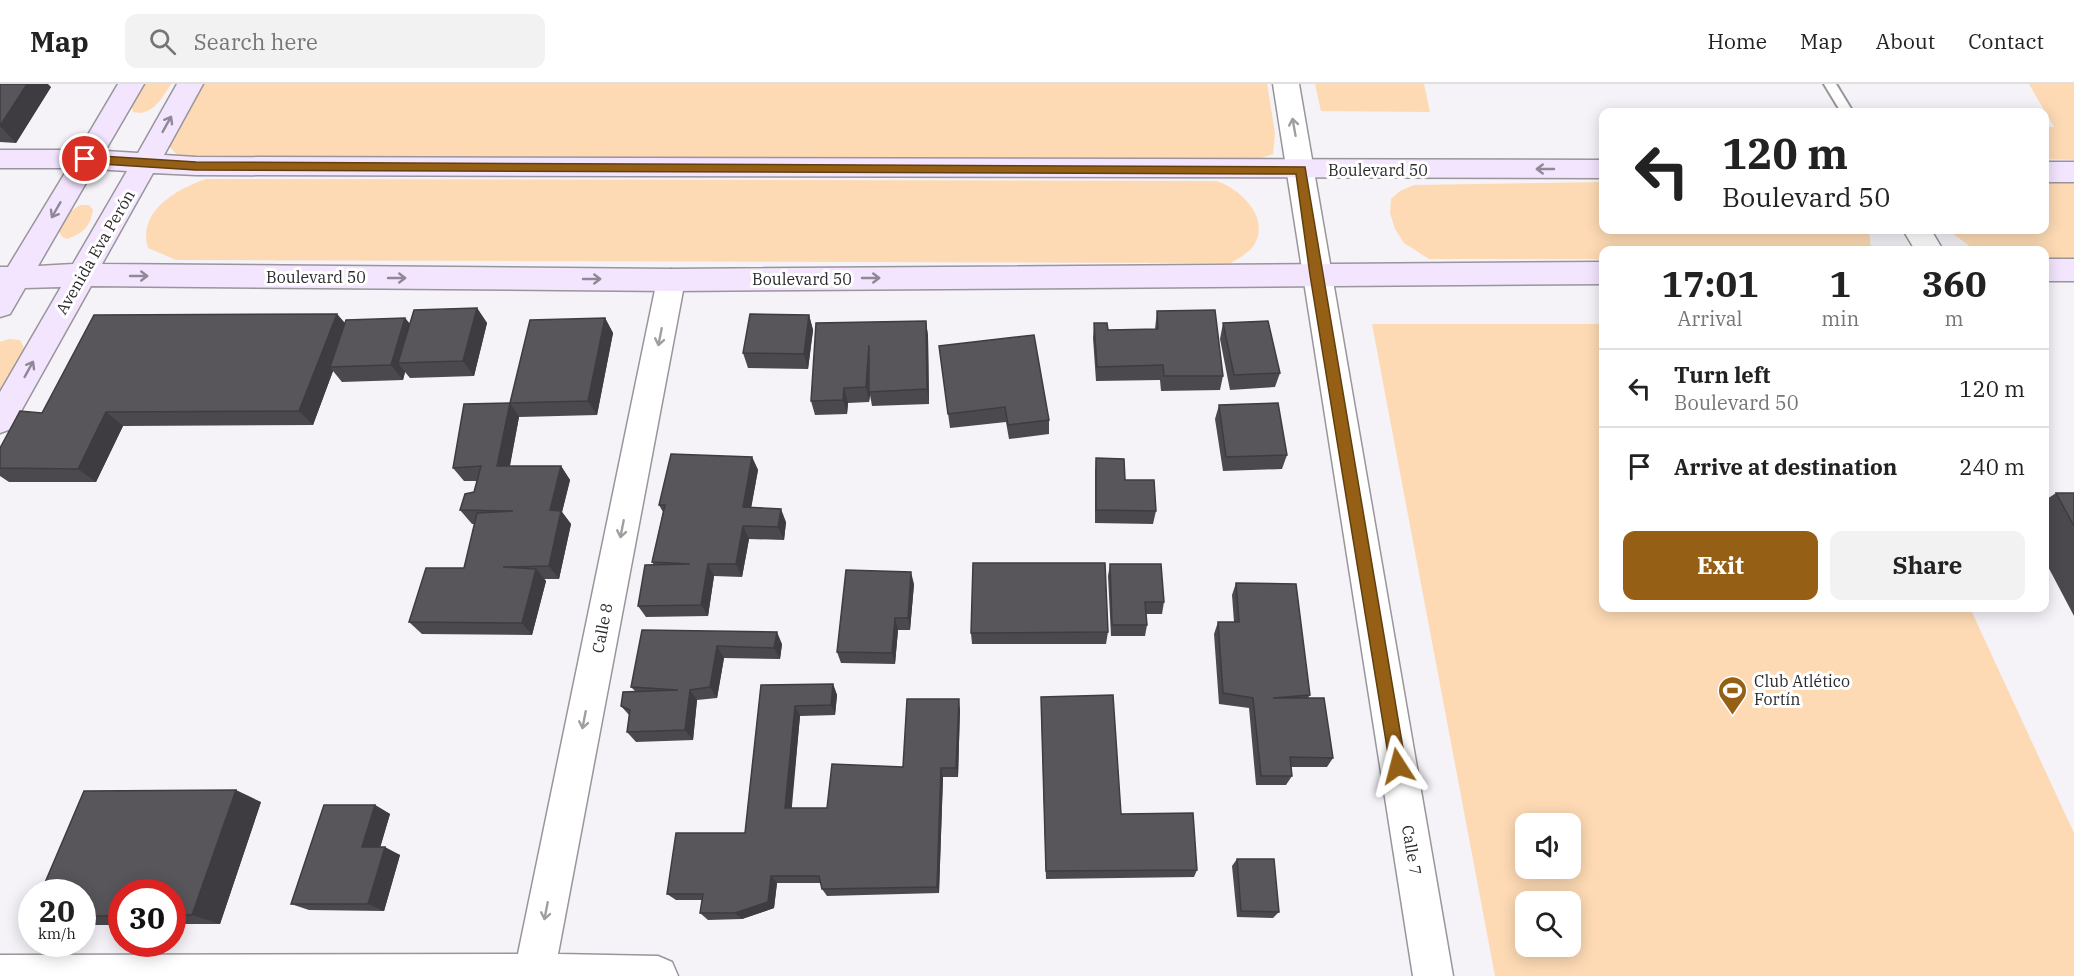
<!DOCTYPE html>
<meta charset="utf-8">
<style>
:root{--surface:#fff;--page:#f2f2f2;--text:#222;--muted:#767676;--line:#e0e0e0;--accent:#956016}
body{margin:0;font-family:"IBM Plex Serif",serif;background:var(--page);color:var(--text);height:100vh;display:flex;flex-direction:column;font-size:22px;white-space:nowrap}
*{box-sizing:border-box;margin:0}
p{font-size:20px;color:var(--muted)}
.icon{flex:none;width:33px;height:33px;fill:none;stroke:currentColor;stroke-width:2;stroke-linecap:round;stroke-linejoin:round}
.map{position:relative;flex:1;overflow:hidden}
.drawer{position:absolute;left:1599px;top:162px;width:450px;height:366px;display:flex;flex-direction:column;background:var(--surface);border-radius:12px;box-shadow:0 3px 15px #0003}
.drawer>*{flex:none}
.hud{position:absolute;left:1599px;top:24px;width:450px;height:126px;border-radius:12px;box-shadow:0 3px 15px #0003;background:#fff;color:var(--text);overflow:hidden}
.tools{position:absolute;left:1515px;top:729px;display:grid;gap:12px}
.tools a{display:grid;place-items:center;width:66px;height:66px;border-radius:12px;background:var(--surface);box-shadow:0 3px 15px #0003;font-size:30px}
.speed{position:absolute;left:18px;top:795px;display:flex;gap:12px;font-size:30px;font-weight:700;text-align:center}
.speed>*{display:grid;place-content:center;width:78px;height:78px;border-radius:50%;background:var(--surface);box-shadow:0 3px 15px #0003;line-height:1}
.speed small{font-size:15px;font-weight:400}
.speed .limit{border:9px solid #d22;background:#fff;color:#111}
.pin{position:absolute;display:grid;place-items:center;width:51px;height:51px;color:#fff;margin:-26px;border:3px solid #fff;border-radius:50%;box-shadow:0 2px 6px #0007}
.me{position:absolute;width:66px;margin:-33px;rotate:351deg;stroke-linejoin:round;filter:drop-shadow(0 0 4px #0008)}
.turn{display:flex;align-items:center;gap:21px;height:126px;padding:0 24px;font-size:27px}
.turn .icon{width:78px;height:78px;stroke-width:2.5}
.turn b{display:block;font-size:42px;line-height:51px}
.eta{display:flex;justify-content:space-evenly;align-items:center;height:102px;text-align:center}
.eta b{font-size:36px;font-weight:700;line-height:42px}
.cta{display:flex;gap:12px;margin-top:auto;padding:12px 24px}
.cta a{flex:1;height:69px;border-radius:12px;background:var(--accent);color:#fff;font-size:24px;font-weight:700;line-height:69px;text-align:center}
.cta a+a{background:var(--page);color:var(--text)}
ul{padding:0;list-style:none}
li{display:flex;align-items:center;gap:18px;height:78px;padding:0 24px;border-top:2px solid var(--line)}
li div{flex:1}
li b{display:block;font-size:22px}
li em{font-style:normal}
header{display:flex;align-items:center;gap:36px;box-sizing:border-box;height:84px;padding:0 30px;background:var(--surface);border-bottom:2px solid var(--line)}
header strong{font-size:28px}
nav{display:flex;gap:33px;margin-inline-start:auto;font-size:21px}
.search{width:420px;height:54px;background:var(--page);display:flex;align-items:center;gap:15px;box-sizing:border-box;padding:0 21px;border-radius:12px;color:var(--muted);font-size:22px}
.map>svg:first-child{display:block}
</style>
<header>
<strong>Map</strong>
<div class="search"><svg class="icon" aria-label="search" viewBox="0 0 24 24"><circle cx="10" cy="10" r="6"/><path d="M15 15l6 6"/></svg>Search here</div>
<nav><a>Home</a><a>Map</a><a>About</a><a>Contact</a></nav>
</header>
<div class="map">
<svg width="2074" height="892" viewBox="0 0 2074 892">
<rect width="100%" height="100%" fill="#f5f2f8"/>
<g fill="#fddab4" fill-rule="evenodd">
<path d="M143 0H171C162 14 152 33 133 28L131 21Z"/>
<polygon points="201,0 1267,0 1275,49 1273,70 1256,76 194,75 177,71 170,63 171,52"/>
<polygon points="1315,0 1424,0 1430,28 1321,27"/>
<polygon points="2029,0 2074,0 2074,76 2045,75 2045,43 2054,43"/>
<path d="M206 95 1216 97C1240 104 1271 134 1254 161 1249 169 1239 174 1231 179L176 176 148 164C137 127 177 105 206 95Z"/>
<polygon points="1603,98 1604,146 1869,146 1871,166 1604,166 1603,175 1429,175 1404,159 1395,145 1390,129 1391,115 1400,107 1414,101"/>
<polygon points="2045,99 2074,99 2074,175 2045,175 2044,166 1975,166 1948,146 2044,146"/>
<path d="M80 121H89L93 126C90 143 83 149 67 155L61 152 59 147 70 128Z"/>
<path d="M1372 240H1603L1604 524H1970L2074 749V892H1495ZM1526 740H1570V784H1526ZM1526 818H1570V862H1526Z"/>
<polygon points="9,255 20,256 24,264 0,305 0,258"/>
</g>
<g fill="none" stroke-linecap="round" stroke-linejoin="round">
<defs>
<polygon id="service" points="1824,0 1836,0 1853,28 1841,28"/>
<g id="minor">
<polygon points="1273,0 1299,0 1453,892 1413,892"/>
<polygon points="1903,146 1931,146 1943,166 1915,166"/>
<polygon points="671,185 681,188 685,196 558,870 658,872 672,878 678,892 0,892 0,871 518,870 657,196 661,188"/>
</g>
<g id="secondary">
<path d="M118 0H144L105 67 138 69 177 0H203L164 71 196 73 1604 76V94L196 91 153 89 102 180 671 185 1604 178V200L671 207 91 202 11 345 0 349V308L61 203 25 204 10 230 0 233V183H8L68 84H0V66H79ZM94 85 127 87 73 180 38 182Z"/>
<rect x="2044" y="78" width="30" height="20"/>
<rect x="2044" y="175" width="30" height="22"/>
</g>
</defs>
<use href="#service" stroke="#98959b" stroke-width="4"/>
<use href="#minor" stroke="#98959b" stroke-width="3"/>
<use href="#secondary" stroke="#98959b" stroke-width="3"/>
<use href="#service" fill="#fff" fill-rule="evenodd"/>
<use href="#minor" fill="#fff" fill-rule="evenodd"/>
<use href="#secondary" fill="#f3e5fe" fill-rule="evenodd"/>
</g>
<g fill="#4c494e">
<polygon points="0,0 51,3 16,59 0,58"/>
<polygon points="477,224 487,239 474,292 410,294 405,288 403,296 342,298 333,287 313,341 123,342 96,398 9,398 0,392 0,384 42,329 337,230 345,239 405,234 410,240"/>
<polygon points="1157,227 1223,292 1220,306 1161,307 1160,296 1096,297 1093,254 1094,239 1108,246 1155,245"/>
<polygon points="809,231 813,246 808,285 748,284 743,269"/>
<polygon points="605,234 613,249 597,331 519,333 510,382 561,382 570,396 562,428 571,440 559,495 544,495 546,497 532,551 422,550 409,538 464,484 475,440 472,440 460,426 474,408 477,397 464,397 453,384 510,319"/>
<polygon points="926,237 928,252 929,320 872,322 870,311 869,318 848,319 847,330 815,331 811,317"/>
<polygon points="1223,239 1280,289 1275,303 1230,306 1220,255"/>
<polygon points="939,262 1049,336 1049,350 1009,355 1006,338 950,344"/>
<polygon points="1219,321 1287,371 1282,385 1223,387 1215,335"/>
<polygon points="752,373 758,386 751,423 786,438 784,456 749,455 742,493 714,492 708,532 646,533 638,522 654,481 652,478 663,428 659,421"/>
<polygon points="1096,374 1125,396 1156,427 1153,440 1095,439 1095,388"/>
<polygon points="2056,409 2074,409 2074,532 2044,475 2044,417"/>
<polygon points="1110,480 1164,518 1162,530 1146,530 1147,541 1145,552 1111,552 1108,492"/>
<polygon points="1236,499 1310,611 1308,614 1333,674 1327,683 1291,683 1292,692 1286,701 1256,701 1249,624 1219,620 1214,550 1218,538 1234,538 1232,511"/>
<polygon points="914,500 910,546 898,546 895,580 841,579 837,568"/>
<polygon points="642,546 782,560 780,575 724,574 717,614 697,616 693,656 636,658 627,648 629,631 621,622 635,607 631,603"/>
<polygon points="1108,548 1106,560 972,560 971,549"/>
<polygon points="833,600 837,611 835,631 800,632 791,724 827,724 903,683 960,625 958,693 943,693 939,809 827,812 822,805 821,799 777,799 774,824 742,835 708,836 700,829 702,816 676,816 667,810 745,749 761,601"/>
<polygon points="1041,623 1121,730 1197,786 1194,793 1046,795"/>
<polygon points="261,718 220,840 172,840 172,808 122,808 122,841 82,841 82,808"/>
<polygon points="375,721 390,730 380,763 400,771 384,827 309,826 291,820"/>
<polygon points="1237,775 1279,828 1273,834 1237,833 1232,782"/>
</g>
<g fill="#3e3c40">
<polygon points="27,0 48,0 51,3 16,59 0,42"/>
<polygon points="477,224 487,239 474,292 463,277"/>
<polygon points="337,230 349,245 330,283 333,287 313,341 299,327"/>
<polygon points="809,231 813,246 808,285 804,270"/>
<polygon points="405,234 417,249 398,279 405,288 403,296 391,281"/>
<polygon points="605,234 613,249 597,331 588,317"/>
<polygon points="926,237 928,252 929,320 927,305"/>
<polygon points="869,261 870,311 869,318 866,303"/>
<polygon points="844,304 848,319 847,330 843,316"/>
<polygon points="510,319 519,333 507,396 497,382"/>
<polygon points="106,328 123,342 96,398 78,385"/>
<polygon points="752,373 758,386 749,436 743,423"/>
<polygon points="561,382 570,396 562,428 571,440 559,495 549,482 550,426"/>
<polygon points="781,425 786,438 784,456 778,443"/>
<polygon points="743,442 749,455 742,493 736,480"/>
<polygon points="708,480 714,492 708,532 701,521"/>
<polygon points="536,485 546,497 532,551 522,539"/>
<polygon points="911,488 914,500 910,546 908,534"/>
<polygon points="895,534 898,546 895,580 892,569"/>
<polygon points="777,548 782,560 780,575 774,564"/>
<polygon points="717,562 724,574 717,614 710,603"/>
<polygon points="833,600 837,611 835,631 831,621"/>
<polygon points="690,606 697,616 693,656 685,646"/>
<polygon points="959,615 960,625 958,693 956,684"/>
<polygon points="795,622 800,632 791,733 785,724"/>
<polygon points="941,684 943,693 939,809 937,803"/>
<polygon points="236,706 261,718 220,840 192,831"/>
<polygon points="375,721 390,730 378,771 362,763"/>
<polygon points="385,763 400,771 384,827 368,820"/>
<polygon points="771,792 777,799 774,824 742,835 735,829"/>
</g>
<g fill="#58555b" stroke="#3e3c40" stroke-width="1.5">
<polygon points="0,0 27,0 0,42"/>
<polygon points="477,224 463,277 398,279 414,226"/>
<polygon points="1215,226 1223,292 1164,292 1163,281 1097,283 1094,239 1107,239 1108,246 1158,245 1157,227"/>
<polygon points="337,230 299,327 106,328 78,385 0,384 0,364 20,327 42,329 94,231"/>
<polygon points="750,230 809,231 804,270 743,269"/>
<polygon points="405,234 391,281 330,283 346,236"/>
<polygon points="605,234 588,317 510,319 530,236"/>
<polygon points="926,237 927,305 869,308 869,261 866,303 844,304 843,316 811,317 816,239"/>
<polygon points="1268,237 1280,289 1234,291 1223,239"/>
<polygon points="1034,251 1049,336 1008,341 1005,323 948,330 939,262"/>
<polygon points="510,319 497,382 561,382 550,426 561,427 549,482 503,483 536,485 522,539 409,538 426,484 464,484 477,429 513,427 460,426 465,410 474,408 481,382 453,384 464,320"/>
<polygon points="1278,319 1287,371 1226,373 1219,321"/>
<polygon points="671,370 752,373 743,423 781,425 778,443 743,442 736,480 708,480 701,521 638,522 645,481 690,480 652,478 665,421 659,421"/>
<polygon points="1096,374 1124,375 1125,396 1154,396 1156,427 1096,426"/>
<polygon points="2056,409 2074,409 2074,442"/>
<polygon points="973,479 1105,479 1108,548 971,549"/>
<polygon points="1110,480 1161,480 1164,518 1145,518 1147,541 1112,541"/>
<polygon points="846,486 911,488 908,534 895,534 892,569 837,568"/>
<polygon points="1236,499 1296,500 1310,611 1273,614 1324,614 1333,674 1290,673 1292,692 1261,692 1253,614 1223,609 1218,538 1239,538"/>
<polygon points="642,546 777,548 774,564 717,562 710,603 690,606 685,646 627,648 630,626 621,622 623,608 678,606 631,603"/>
<polygon points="833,600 831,621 795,622 785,724 827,724 832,680 903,683 907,615 959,615 956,684 941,684 937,803 822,805 819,792 771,792 768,818 735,829 700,829 703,810 667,810 676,749 745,749 761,601"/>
<polygon points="1113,611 1121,730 1193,729 1197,786 1046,787 1041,613"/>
<polygon points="236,706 192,831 172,831 172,808 122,808 122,832 82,832 82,808 41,808 84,707"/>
<polygon points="324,721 375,721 362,763 385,763 368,820 291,820"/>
<polygon points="1237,775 1274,775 1279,828 1241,827"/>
</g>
<defs><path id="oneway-shaft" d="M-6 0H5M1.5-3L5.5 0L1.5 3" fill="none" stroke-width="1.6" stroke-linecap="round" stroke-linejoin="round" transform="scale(1.5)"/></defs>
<g stroke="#8f8896">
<use href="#oneway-shaft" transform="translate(167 40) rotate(-61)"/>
<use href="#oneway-shaft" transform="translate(1545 85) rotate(180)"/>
<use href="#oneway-shaft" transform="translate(56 126) rotate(120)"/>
<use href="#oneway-shaft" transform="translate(139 192)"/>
<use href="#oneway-shaft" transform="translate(397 194)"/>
<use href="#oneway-shaft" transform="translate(871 194)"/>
<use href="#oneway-shaft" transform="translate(592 195)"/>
<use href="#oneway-shaft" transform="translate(29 285) rotate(-61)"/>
</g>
<g stroke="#a09fa0">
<use href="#oneway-shaft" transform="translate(1294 43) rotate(-100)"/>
<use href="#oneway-shaft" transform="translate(660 253) rotate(101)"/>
<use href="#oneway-shaft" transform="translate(622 445) rotate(101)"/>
<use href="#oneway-shaft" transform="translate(584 636) rotate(101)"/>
<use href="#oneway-shaft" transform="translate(546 827) rotate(101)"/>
</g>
<polygon fill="#956016" stroke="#613e0e" stroke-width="1.5" points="85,71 196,78 1305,83 1406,682 1404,687 1398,689 1393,687 1390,682 1310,191 1296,90 196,86 85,79 79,75"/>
<defs>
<symbol id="stadium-pin" viewBox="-11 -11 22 30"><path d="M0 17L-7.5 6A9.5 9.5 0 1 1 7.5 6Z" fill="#956016" stroke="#fff"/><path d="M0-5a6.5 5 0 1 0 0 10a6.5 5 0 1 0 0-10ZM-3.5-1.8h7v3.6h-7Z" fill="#fff"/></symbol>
</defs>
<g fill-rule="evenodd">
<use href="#stadium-pin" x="1716" y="590" width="33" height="45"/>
</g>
<g text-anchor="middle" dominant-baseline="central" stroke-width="6" stroke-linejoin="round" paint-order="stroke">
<g font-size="16" fill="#2b2a2d" stroke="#fff">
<text x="1378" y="86">Boulevard 50</text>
<text transform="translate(95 168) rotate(-60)">Avenida Eva Perón</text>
<text x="316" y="193">Boulevard 50</text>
<text x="802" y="195">Boulevard 50</text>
<text transform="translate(602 544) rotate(-79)">Calle 8</text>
<text transform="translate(1412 766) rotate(80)">Calle 7</text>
</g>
<g font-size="16" fill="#2b2a2d" stroke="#fff" text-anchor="start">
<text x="1754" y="597">Club Atlético<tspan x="1754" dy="18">Fortín</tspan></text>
</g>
</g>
</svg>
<div class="tools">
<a><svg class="icon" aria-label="sound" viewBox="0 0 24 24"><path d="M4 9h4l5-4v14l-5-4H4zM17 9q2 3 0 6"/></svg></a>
<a><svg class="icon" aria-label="search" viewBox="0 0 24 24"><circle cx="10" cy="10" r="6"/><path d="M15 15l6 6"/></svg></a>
</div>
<div class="speed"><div>20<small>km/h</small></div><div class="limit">30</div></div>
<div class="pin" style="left:85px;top:75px;background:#d93025"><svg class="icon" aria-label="arrive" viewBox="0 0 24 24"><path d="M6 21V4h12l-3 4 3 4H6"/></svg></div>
<svg class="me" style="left:1398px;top:682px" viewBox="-20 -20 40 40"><path d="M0-17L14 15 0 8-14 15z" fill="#956016" stroke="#fff" stroke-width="4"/></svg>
<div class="hud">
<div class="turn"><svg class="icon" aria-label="left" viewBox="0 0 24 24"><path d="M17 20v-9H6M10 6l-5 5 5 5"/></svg><div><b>120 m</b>Boulevard 50</div></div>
</div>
<section class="drawer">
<div class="eta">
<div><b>17:01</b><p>Arrival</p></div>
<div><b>1</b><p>min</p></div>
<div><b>360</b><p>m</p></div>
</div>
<ul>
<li><svg class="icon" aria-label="left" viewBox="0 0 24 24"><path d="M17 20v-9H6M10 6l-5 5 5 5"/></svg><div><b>Turn left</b><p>Boulevard 50</p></div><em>120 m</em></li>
<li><svg class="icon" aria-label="arrive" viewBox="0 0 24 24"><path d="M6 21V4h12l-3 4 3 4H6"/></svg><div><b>Arrive at destination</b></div><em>240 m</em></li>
</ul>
<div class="cta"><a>Exit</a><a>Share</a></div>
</section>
</div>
